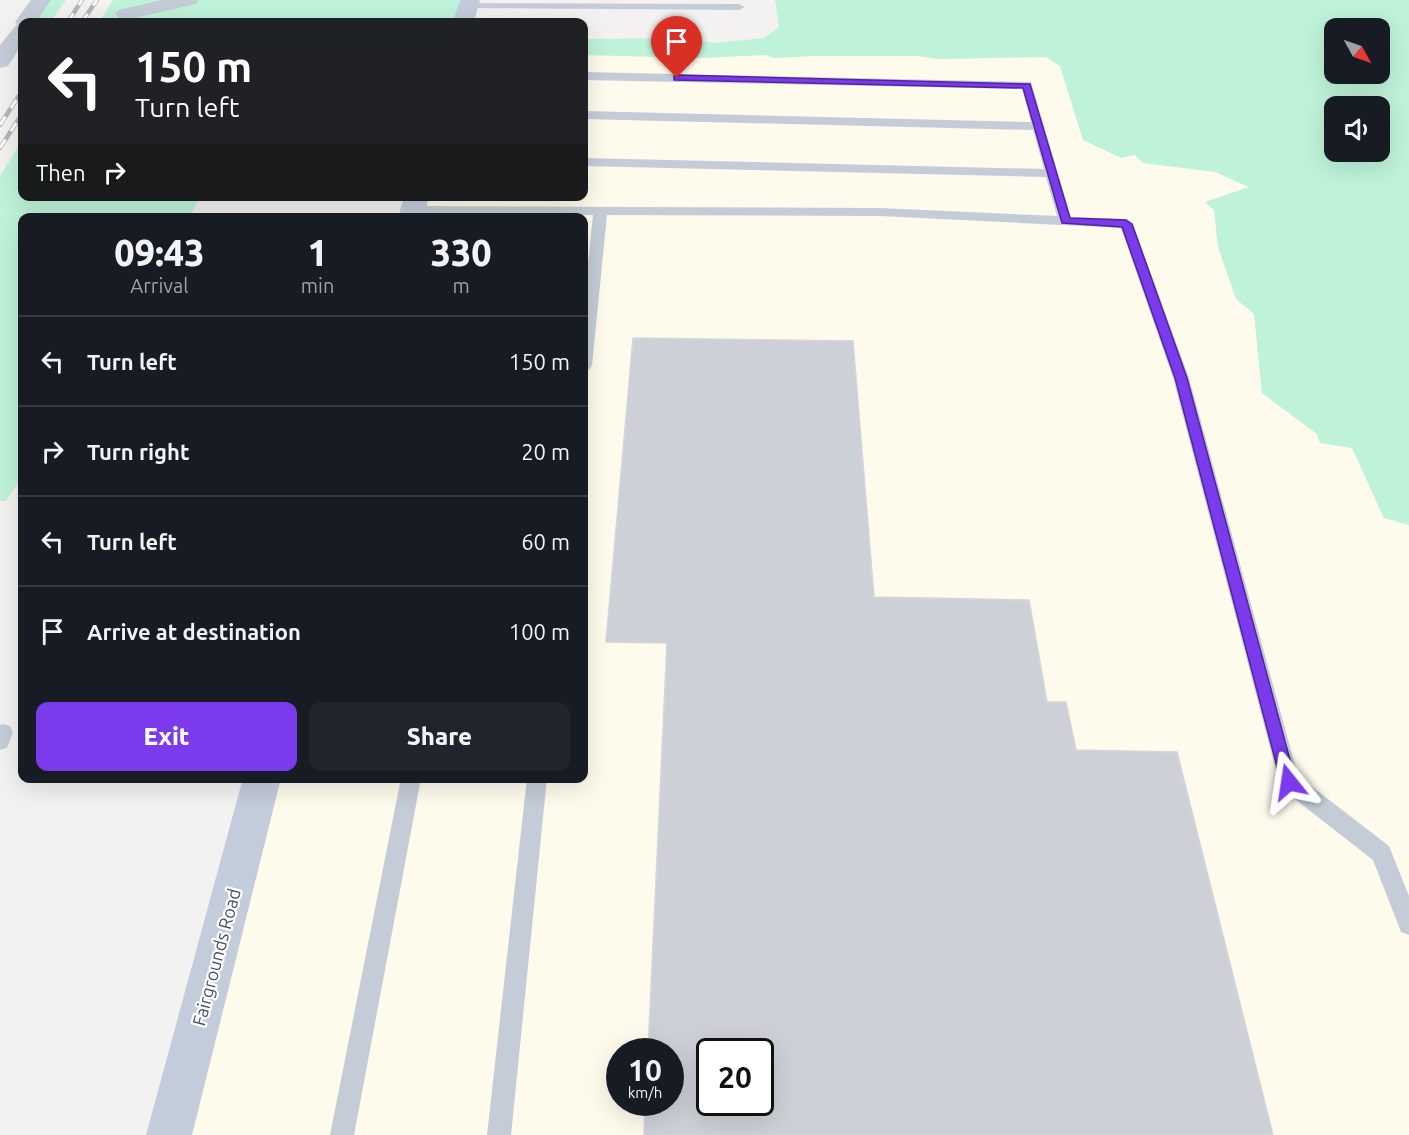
<!DOCTYPE html>
<style>
:root{--surface:#171b24;--page:#20242c;--text:#f1f3f6;--muted:#9ea1a6;--line:#363941;--accent:#7c3aed}
body{margin:0;font-family:Ubuntu,sans-serif;background:var(--page);color:var(--text);height:100vh;display:flex;flex-direction:column;font-size:22px;white-space:nowrap}
*{box-sizing:border-box;margin:0}
p{font-size:20px;color:var(--muted)}
.icon{flex:none;width:33px;height:33px;fill:none;stroke:currentColor;stroke-width:2;stroke-linecap:round;stroke-linejoin:round}
.map{position:relative;flex:1;overflow:hidden}
.panel{position:absolute;left:18px;top:213px;width:570px;height:570px;display:flex;flex-direction:column;background:var(--surface);border-radius:12px;box-shadow:0 6px 24px #0002}
.panel>*{flex:none}
.top-card{position:absolute;left:18px;top:18px;width:570px;height:183px;border-radius:12px;box-shadow:0 6px 24px #0002;background:#202124;color:#fff;overflow:hidden}
.needle{width:39px;rotate:130deg}
.controls{position:absolute;left:1324px;top:18px;display:grid;gap:12px}
.controls a{display:grid;place-items:center;width:66px;height:66px;border-radius:12px;background:var(--surface);box-shadow:0 6px 24px #0002;font-size:30px}
.speed{position:absolute;left:606px;top:1038px;display:flex;gap:12px;font-size:30px;font-weight:700;text-align:center}
.speed>*{display:grid;place-content:center;width:78px;height:78px;border-radius:50%;background:var(--surface);box-shadow:0 6px 24px #0002;line-height:1}
.speed small{font-size:15px;font-weight:400}
.speed .limit{border:3px solid #111;border-radius:9px;background:#fff;color:#111}
.pin{position:absolute;display:grid;place-items:center;width:51px;height:51px;color:#fff;margin:-62px -26px;border-radius:50% 50% 50% 0;rotate:-45deg;box-shadow:0 0 6px #0007}
.pin .icon{rotate:45deg}
.me{position:absolute;width:66px;margin:-33px;rotate:345deg;stroke-linejoin:round;filter:drop-shadow(0 0 4px #0008)}
.turn{display:flex;align-items:center;gap:21px;height:126px;padding:0 18px;font-size:27px}
.turn .icon{width:78px;height:78px;stroke-width:2.5}
.turn b{display:block;font-size:42px;line-height:51px}
.then{display:flex;align-items:center;height:57px;padding:0 18px;background:#0003;gap:12px;font-size:22px}
.eta{display:flex;justify-content:space-evenly;align-items:center;height:102px;text-align:center}
.eta b{font-size:36px;font-weight:800;line-height:42px}
.action{display:flex;gap:12px;margin-top:auto;padding:12px 18px}
.action a{flex:1;height:69px;border-radius:12px;background:var(--accent);color:#fff;font-size:24px;font-weight:800;line-height:69px;text-align:center}
.action a+a{background:var(--page);color:var(--text)}
ul{padding:0;list-style:none}
li{display:flex;align-items:center;gap:18px;height:90px;padding:0 18px;border-top:2px solid var(--line)}
li div{flex:1}
li b{display:block;font-size:22px}
li em{font-style:normal}
.map>svg:first-child{display:block}
</style>
<div class="map">
<svg width="1409" height="1135" viewBox="0 0 1409 1135">
<rect width="100%" height="100%" fill="#f4f2f1"/>
<path fill="#fefaec" fill-rule="evenodd" d="M584 55 701 58 765 55 774 58 813 56H916L939 59 1046 57 1060 66 1083 141 1135 155 1215 172 1250 187 1205 202 1214 210 1218 247 1236 299 1254 314 1262 393 1317 434 1321 443 1352 448 1383 517 1409 525V1135H172L264 779 584 778V218L413 217 419 197 584 196ZM620 1052H670V1102H620ZM710 1052H760V1102H710Z"/>
<g fill="#bef3d9" fill-rule="evenodd">
<polygon points="43,0 66,0 50,22 28,22"/>
<polygon points="113,0 472,0 466,22 99,22"/>
<path d="M775 0H1409V525L1384 518 1352 448 1320 443 1317 434 1262 393 1254 314 1236 299 1218 247 1214 210 1205 202 1249 187 1215 172 1143 163 1135 155 1121 158 1083 140 1060 66 1046 57 939 59 916 56H813L774 58 765 55 701 58 584 55V39L682 38 716 43 764 38 779 27ZM1335 28H1380V74H1335ZM1380 106V152H1335V106Z"/>
<polygon points="22,141 22,196 200,197 190,217 22,218 22,477 6,501 0,501 0,176"/>
</g>
<path fill="#cdd0d7" stroke="#d5d6dd" stroke-width="1.5" fill-rule="evenodd" d="M633 338 853 341 874 597 1029 600 1047 702H1066L1076 750 1177 752 1273 1135H644L645 1102H670V1052H648L667 643 606 642ZM710 1052H760V1102H710Z"/>
<g fill="none" stroke-linecap="round" stroke-linejoin="round">
<g fill="#c4ccd7" fill-rule="evenodd">
<polygon points="468,3 739,4 745,7 739,10 464,8 464,4"/>
<polygon points="584,72 1031,82 1071,217 1126,219 1133,224 1189,378 1298,776 1389,846 1409,896 1409,935 1401,932 1373,860 1282,789 1279,782 1173,378 1121,228 880,216 607,215 592,365 590,369 584,371 584,302 593,215 413,214 406,210 413,206 880,208 1057,216 1046,177 584,166 584,158 1044,169 1033,130 584,119 584,111 1031,122 1022,89 584,80"/>
<polygon points="3,724 10,726 13,733 7,748 0,750 0,725"/>
<polygon points="401,778 421,778 354,1135 330,1135"/>
<polygon points="527,778 547,778 511,1135 487,1135"/>
</g>
<g fill="#c4ccd7" fill-rule="evenodd">
<polygon points="31,0 51,0 36,22 22,22 22,44 8,66 0,68 0,45 17,24 15,22"/>
<polygon points="161,0 199,0 196,4 126,20 119,18 115,14 119,10"/>
</g>
<g fill="#c3ccdb" fill-rule="evenodd">
<polygon points="460,0 480,0 474,22 453,22"/>
<polygon points="404,196 429,196 424,218 398,218"/>
<polygon points="243,778 281,778 192,1135 146,1135"/>
</g>
<defs>
<g id="rail">
<polyline points="68,22 82,0"/>
<polyline points="82,22 97,0"/>
<polyline points="0,125 22,91"/>
<polyline points="0,148 22,114"/>
</g>
</defs>
<use href="#rail" stroke="#b3b5bc" stroke-width="4.5"/>
<use href="#rail" stroke="#fff" stroke-width="3" stroke-dasharray="10" stroke-linecap="butt"/>
</g>
<polygon fill="#7c3aed" stroke="#51269a" stroke-width="1.5" points="677,75 1030,84 1070,218 1126,220 1132,224 1187,378 1296,782 1294,787 1289,789 1283,787 1281,782 1175,378 1122,227 1062,223 1023,88 674,80 674,76"/>
<g text-anchor="middle" dominant-baseline="central" stroke-width="4.5" stroke-linejoin="round" paint-order="stroke">
<g font-size="18" fill="#475261" stroke="#fff">
<text transform="translate(216 957) rotate(-75)">Fairgrounds Road</text>
</g>
</g>
</svg>
<div class="controls">
<a><svg class="needle" viewBox="-14 -14 28 28"><path d="M0-13l5 13h-10z" fill="#e53935"/><path d="M0 13l5-13h-10z" fill="#9ea1a6"/></svg></a>
<a><svg class="icon" aria-label="sound" viewBox="0 0 24 24"><path d="M4 9h4l5-4v14l-5-4H4zM17 9q2 3 0 6"/></svg></a>
</div>
<div class="speed"><div>10<small>km/h</small></div><div class="limit">20</div></div>
<div class="pin" style="left:677px;top:78px;background:#d93025"><svg class="icon" aria-label="arrive" viewBox="0 0 24 24"><path d="M6 21V4h12l-3 4 3 4H6"/></svg></div>
<svg class="me" style="left:1289px;top:782px" viewBox="-20 -20 40 40"><path d="M0-17L14 15 0 8-14 15z" fill="#7c3aed" stroke="#fff" stroke-width="4"/></svg>
<div class="top-card">
<div class="turn"><svg class="icon" aria-label="left" viewBox="0 0 24 24"><path d="M17 20v-9H6M10 6l-5 5 5 5"/></svg><div><b>150 m</b>Turn left</div></div>
<div class="then">Then<svg class="icon" aria-label="right" viewBox="0 0 24 24"><path d="M7 20v-9h11M14 6l5 5-5 5"/></svg></div>
</div>
<section class="panel">
<div class="eta">
<div><b>09:43</b><p>Arrival</p></div>
<div><b>1</b><p>min</p></div>
<div><b>330</b><p>m</p></div>
</div>
<ul>
<li><svg class="icon" aria-label="left" viewBox="0 0 24 24"><path d="M17 20v-9H6M10 6l-5 5 5 5"/></svg><div><b>Turn left</b></div><em>150 m</em></li>
<li><svg class="icon" aria-label="right" viewBox="0 0 24 24"><path d="M7 20v-9h11M14 6l5 5-5 5"/></svg><div><b>Turn right</b></div><em>20 m</em></li>
<li><svg class="icon" aria-label="left" viewBox="0 0 24 24"><path d="M17 20v-9H6M10 6l-5 5 5 5"/></svg><div><b>Turn left</b></div><em>60 m</em></li>
<li><svg class="icon" aria-label="arrive" viewBox="0 0 24 24"><path d="M6 21V4h12l-3 4 3 4H6"/></svg><div><b>Arrive at destination</b></div><em>100 m</em></li>
</ul>
<div class="action"><a>Exit</a><a>Share</a></div>
</section>
</div>
